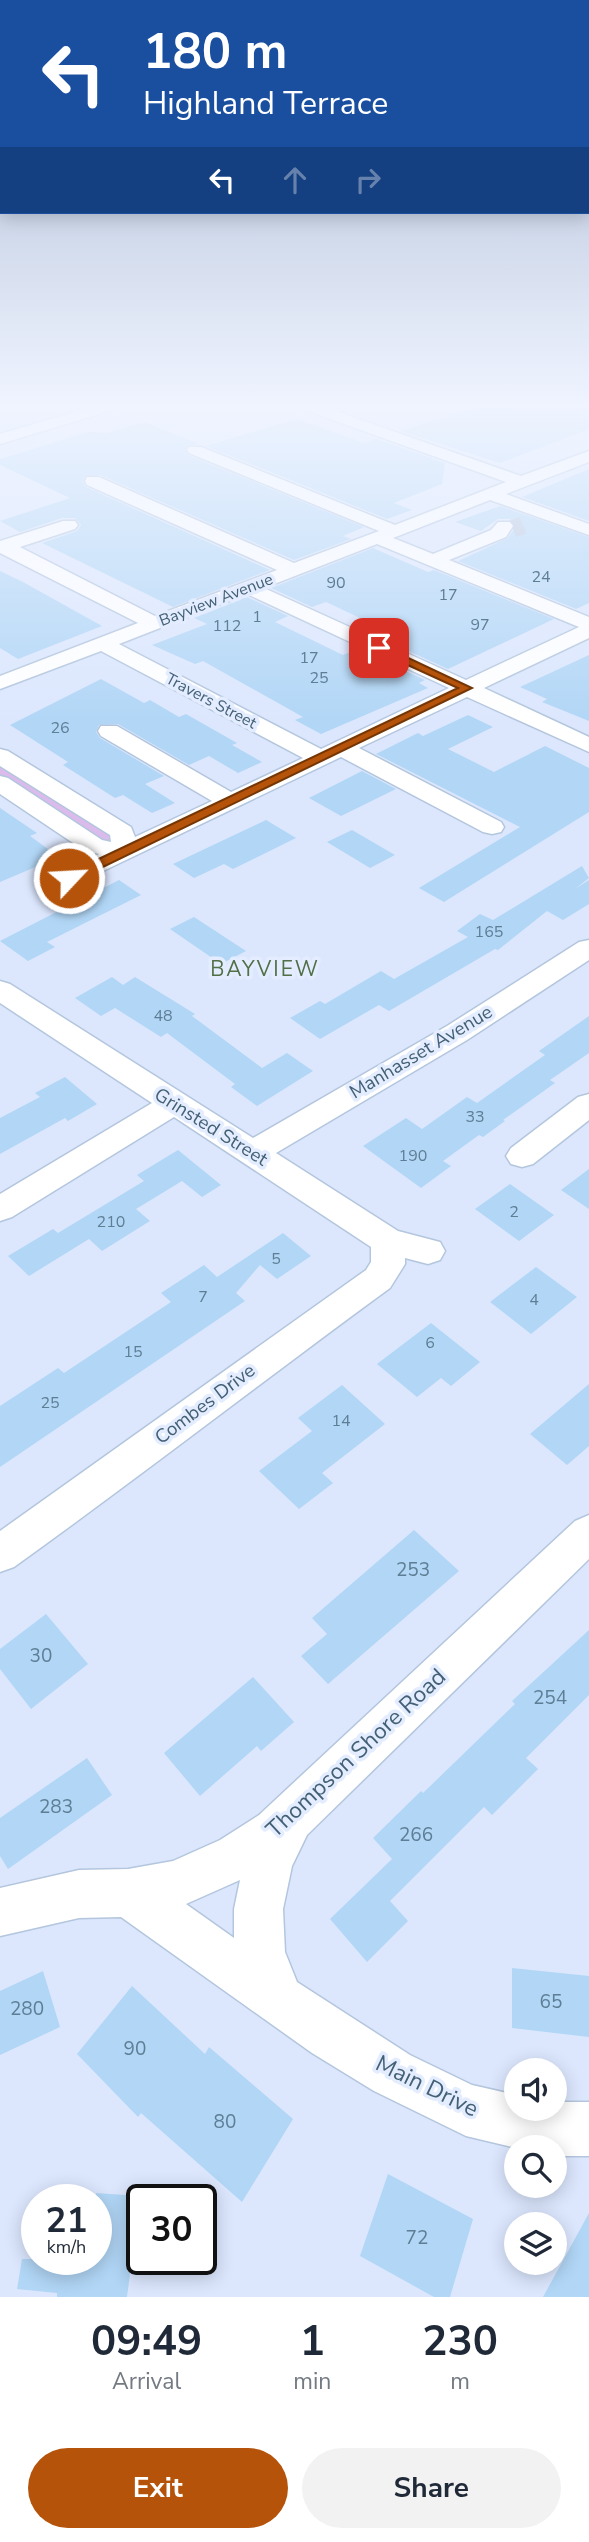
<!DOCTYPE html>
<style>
:root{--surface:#fff;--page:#f2f2f3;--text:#1f2937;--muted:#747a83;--accent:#b45309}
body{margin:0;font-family:"Nunito Sans",sans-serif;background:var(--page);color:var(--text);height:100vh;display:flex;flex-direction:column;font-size:26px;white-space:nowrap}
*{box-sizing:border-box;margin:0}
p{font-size:23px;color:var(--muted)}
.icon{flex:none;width:38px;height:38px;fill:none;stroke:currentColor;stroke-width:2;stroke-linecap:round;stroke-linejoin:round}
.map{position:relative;height:2297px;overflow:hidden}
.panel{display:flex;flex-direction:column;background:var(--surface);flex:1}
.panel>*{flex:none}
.guide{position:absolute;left:0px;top:0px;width:590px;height:214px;box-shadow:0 4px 18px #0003;background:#1a4fa0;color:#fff;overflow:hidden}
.controls{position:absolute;left:504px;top:2058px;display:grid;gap:14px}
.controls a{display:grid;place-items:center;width:63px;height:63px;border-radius:50%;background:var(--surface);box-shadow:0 4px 18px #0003;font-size:35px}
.speed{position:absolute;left:21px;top:2184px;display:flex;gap:14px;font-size:35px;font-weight:700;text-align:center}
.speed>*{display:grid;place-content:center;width:91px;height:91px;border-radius:50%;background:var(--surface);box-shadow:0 4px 18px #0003;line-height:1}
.speed small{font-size:18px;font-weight:400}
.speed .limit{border:4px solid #111;border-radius:10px;background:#fff;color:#111}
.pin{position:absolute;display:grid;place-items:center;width:60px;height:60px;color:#fff;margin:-30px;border-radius:14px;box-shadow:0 4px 10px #0006}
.me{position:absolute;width:77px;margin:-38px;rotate:65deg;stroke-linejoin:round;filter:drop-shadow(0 0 5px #0008)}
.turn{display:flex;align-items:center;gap:24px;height:147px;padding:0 28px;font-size:32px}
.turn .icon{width:91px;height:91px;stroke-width:2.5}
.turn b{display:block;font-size:49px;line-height:60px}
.lanes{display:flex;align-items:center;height:66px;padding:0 28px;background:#0003;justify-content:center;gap:35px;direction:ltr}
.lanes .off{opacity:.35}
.eta{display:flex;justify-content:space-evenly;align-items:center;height:119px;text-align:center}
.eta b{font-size:42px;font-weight:700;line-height:49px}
.action{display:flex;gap:14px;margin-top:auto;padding:14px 28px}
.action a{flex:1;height:80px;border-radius:42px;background:var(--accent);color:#fff;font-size:28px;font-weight:700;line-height:80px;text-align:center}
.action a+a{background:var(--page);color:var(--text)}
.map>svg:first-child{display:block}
</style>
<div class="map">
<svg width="589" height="2297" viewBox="0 0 589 2297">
<rect width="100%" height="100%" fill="#dce7fe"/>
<polygon fill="#dbbaec" points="0,756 122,832 124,852 94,846 0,783"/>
<g fill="#b1d6f6">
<polygon points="490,402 589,402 589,429 500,463 401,431"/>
<polygon points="297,419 363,443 377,439 445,463 442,484 394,503 412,510 387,519 206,446"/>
<polygon points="145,422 198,444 187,446 185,451 188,455 364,527 343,536 351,539 294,560 100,475 85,476 83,482 86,487 270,570 173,607 42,543 77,531 81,525 75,518 62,518 20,532 0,521 70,498 0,465 0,459 89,432 108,433"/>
<polygon points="589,469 589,521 522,497"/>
<polygon points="500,506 589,537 589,603 576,609 458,561 508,538 516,526 510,519 498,519 481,531 455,522"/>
<polygon points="373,548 428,572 434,570 554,619 448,669 382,639 394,634 326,602 312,607 271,588"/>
<polygon points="0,571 23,582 102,626 18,659 0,648"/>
<polygon points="247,597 288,616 275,622 343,655 358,649 425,680 419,683 428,688 321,734 295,720 303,717 203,661 195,664 152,645 207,624 194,618"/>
<polygon points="589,655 589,721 542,702 547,699 520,687"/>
<polygon points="101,679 144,703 150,700 179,717 186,714 237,743 232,745 262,762 238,773 209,756 189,765 118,724 99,725 96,732 100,738 164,776 145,784 175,803 152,813 123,795 115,798 63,765 68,762 10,725"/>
<polygon points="468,715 493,727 448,749 494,772 545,746 589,768 589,812 444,902 419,888 520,827 376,754 418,733 423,736"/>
<polygon points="362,771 396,789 341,816 309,798"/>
<polygon points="0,808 37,833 30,836 59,857 0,882"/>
<polygon points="266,820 296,838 233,869 224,864 194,878 173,864"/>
<polygon points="352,830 395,855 370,868 327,842"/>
<polygon points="582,866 589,878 575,889 589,880 589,904 563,920 547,911 498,950 495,949 389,1011 379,1005 320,1039 290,1018 320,1001 325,1004 381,971 394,979 468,937 457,931 480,914 493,920"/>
<polygon points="119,880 141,895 47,942 55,947 28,961 0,941"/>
<polygon points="194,917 246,951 221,964 170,929"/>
<polygon points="112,977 123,985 135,977 195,1014 192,1016 262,1068 287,1053 313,1071 257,1106 231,1087 235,1084 167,1033 161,1037 115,1008 101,1016 75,998"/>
<polygon points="589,1016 589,1053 550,1080 555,1083 503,1120 505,1121 483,1137 479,1135 443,1161 451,1166 421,1188 363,1146 406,1118 422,1129 467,1097 477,1103 545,1055 539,1051"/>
<polygon points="65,1077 97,1104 68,1121 65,1118 0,1154 0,1118 40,1097 35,1093"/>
<polygon points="178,1150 221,1185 202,1197 182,1181 136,1209 150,1221 102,1251 89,1239 29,1276 8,1256 53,1229 58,1233 144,1181 137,1175"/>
<polygon points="589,1169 589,1209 561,1190"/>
<polygon points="510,1184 554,1215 519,1241 475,1209"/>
<polygon points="283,1233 311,1256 277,1279 260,1265 236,1293 245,1301 0,1467 0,1406 58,1368 64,1373 171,1302 161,1293 204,1265 217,1277"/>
<polygon points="536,1267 577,1297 531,1334 490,1302"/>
<polygon points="431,1323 480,1362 451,1386 441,1378 417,1397 377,1364"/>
<polygon points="589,1384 589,1446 567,1465 530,1434"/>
<polygon points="342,1385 385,1424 322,1473 333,1483 299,1509 259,1471 312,1431 298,1418"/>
<polygon points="414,1530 459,1571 328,1684 301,1656 327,1634 312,1618"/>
<polygon points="46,1614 88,1664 31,1709 0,1669 0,1649"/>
<polygon points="589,1630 589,1695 526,1758 538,1769 492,1815 484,1807 390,1901 408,1921 367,1962 330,1919 392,1859 373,1838 421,1791 423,1793 515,1704 512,1701"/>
<polygon points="253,1677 294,1722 261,1751 257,1746 200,1796 164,1753"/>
<polygon points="87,1758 112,1795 8,1869 0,1856 0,1818"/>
<polygon points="512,1968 589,1976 589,2037 512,2028"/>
<polygon points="43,1971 60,2027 0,2055 0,1991"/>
<polygon points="132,1986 205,2054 209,2047 293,2119 242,2202 141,2113 138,2117 77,2054"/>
<polygon points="388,2174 473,2219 450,2297 434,2297 360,2256"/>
<polygon points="96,2193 140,2196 127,2297 57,2297 57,2293 17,2289 22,2259 96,2259"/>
<polygon points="589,2213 589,2297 543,2297"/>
</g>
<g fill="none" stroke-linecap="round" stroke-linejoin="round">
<polyline stroke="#b6c5dc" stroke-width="18" stroke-dasharray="18 9" stroke-linecap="butt" points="513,529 523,525"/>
<defs>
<g id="minor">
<polygon points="108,402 132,402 129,405 0,444 0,434"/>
<path d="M289 402H310L521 476 589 451V462L506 494 589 524V535L490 500 393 538 433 554 491 530 498 522H510L513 526 506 537 449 560 589 617V638L484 688 589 737V752L467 697 359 748 501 822 504 827 501 832 492 834 483 832 341 757 78 883 69 886 60 883 56 878 60 873 99 854 85 851 0 794V776L8 778 102 840 111 842 110 835 0 766V749L8 751 131 827 135 837 212 801 101 736 98 731 101 726H117L231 792 303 758 101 651 0 689V676L138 623 0 553V541L63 521H75L78 525 75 529 20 547 155 616 277 570 87 485 85 481 87 477H99L294 563 379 531 189 453 187 450 189 447H201L395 525 506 482 291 405ZM377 544 579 627 466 680 264 588ZM247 594 449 688 321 749 119 644Z"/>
<path d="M589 940V960L467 1040 276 1153 398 1231 440 1242 445 1251 440 1260 428 1264 405 1258V1264L390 1288C264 1380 141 1476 14 1567L0 1572V1531L366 1270 371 1262V1247L174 1117 12 1217 0 1221V1194L152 1103 0 1003V981L10 984 253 1138 447 1026 579 942Z"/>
<polygon points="589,1094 589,1120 533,1164 522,1167 511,1164 506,1156 511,1148 578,1097"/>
<path d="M589 1515V1559L307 1835 292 1866 283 1909 285 1952 297 1982 410 2055 472 2085 516 2095V2109H555V2102H589V2156H555V2147L516 2148 466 2136 374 2091 312 2053 121 1917 79 1918 0 1936V1888L79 1870 128 1869 173 1861 220 1840 259 1815 575 1521ZM240 1880 234 1909V1938L186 1904Z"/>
</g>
</defs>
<use href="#minor" stroke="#b3c6dd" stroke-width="3"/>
<use href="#minor" fill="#fff" fill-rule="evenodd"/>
</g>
<linearGradient id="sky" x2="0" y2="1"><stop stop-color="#a8b7d1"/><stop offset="0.56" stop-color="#eff4ff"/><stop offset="1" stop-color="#eff4ff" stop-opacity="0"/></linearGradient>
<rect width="589" height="724" fill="url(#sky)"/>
<polygon fill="#b45309" stroke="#753606" stroke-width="2" points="375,646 383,646 472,688 74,881 65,881 65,875 458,688 375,650"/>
<g text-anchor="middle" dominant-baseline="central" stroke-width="7" stroke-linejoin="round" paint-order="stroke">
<g font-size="16" fill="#5e7e95">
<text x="541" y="577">24</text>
<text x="336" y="583">90</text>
<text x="448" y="595">17</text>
<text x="257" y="617">1</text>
<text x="480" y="625">97</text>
<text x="227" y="626">112</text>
<text x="309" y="658">17</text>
<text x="319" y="678">25</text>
<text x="60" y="728">26</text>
<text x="489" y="932">165</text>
<text x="163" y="1016">48</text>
<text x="475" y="1117">33</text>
<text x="413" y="1156">190</text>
<text x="514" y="1212">2</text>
<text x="111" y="1222">210</text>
<text x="276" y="1259">5</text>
<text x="203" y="1297">7</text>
<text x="534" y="1300">4</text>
<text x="430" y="1343">6</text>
<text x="133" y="1352">15</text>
<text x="50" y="1403">25</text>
<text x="341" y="1421">14</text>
</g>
<g font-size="16" fill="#436075" stroke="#e4edff">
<text transform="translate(216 600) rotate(-21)">Bayview Avenue</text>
<text transform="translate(211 701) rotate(28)">Travers Street</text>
</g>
<g font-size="19" fill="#436075" stroke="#e4edff">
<text transform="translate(421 1052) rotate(-31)">Manhasset Avenue</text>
<text transform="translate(211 1127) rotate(32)">Grinsted Street</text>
<text transform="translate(205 1404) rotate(-37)">Combes Drive</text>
</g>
<g font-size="19" fill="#5e7e95">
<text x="413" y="1570">253</text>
<text x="41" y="1656">30</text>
<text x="550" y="1698">254</text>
<text x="56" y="1807">283</text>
<text x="416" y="1835">266</text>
<text x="551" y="2002">65</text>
<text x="27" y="2009">280</text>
<text x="135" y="2049">90</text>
<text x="225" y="2122">80</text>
<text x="417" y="2238">72</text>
</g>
<g font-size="21" letter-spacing="2" fill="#527047" stroke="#e4edff">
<text x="265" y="969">BAYVIEW</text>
</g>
<g font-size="23" fill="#436075" stroke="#e4edff">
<text transform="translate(356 1753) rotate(-43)">Thompson Shore Road</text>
<text transform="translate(427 2086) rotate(26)">Main Drive</text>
</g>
</g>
</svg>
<div class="controls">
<a><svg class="icon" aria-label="sound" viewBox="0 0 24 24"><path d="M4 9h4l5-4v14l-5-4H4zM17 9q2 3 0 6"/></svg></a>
<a><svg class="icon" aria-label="search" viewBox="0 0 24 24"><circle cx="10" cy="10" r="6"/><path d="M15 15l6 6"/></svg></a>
<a><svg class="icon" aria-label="layers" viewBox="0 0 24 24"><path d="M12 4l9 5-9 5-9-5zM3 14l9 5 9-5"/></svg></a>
</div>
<div class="speed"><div>21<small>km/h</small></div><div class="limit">30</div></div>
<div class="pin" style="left:379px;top:648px;background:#d93025"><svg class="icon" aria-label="arrive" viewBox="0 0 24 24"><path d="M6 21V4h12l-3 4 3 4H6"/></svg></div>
<svg class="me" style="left:69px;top:878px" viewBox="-20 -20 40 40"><circle r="17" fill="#b45309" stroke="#fff" stroke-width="3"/><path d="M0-11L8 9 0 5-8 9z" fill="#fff"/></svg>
<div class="guide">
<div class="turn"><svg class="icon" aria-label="left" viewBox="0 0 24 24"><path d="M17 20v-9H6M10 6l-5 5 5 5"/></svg><div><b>180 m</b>Highland Terrace</div></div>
<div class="lanes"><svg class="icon" aria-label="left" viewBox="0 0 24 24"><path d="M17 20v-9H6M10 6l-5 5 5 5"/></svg><svg class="icon off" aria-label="ahead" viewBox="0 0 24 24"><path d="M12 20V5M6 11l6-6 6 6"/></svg><svg class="icon off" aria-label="right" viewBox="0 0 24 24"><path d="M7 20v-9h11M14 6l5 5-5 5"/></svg></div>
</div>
</div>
<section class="panel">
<div class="eta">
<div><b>09:49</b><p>Arrival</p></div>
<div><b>1</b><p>min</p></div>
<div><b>230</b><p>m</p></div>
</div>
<div class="action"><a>Exit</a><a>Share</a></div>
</section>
